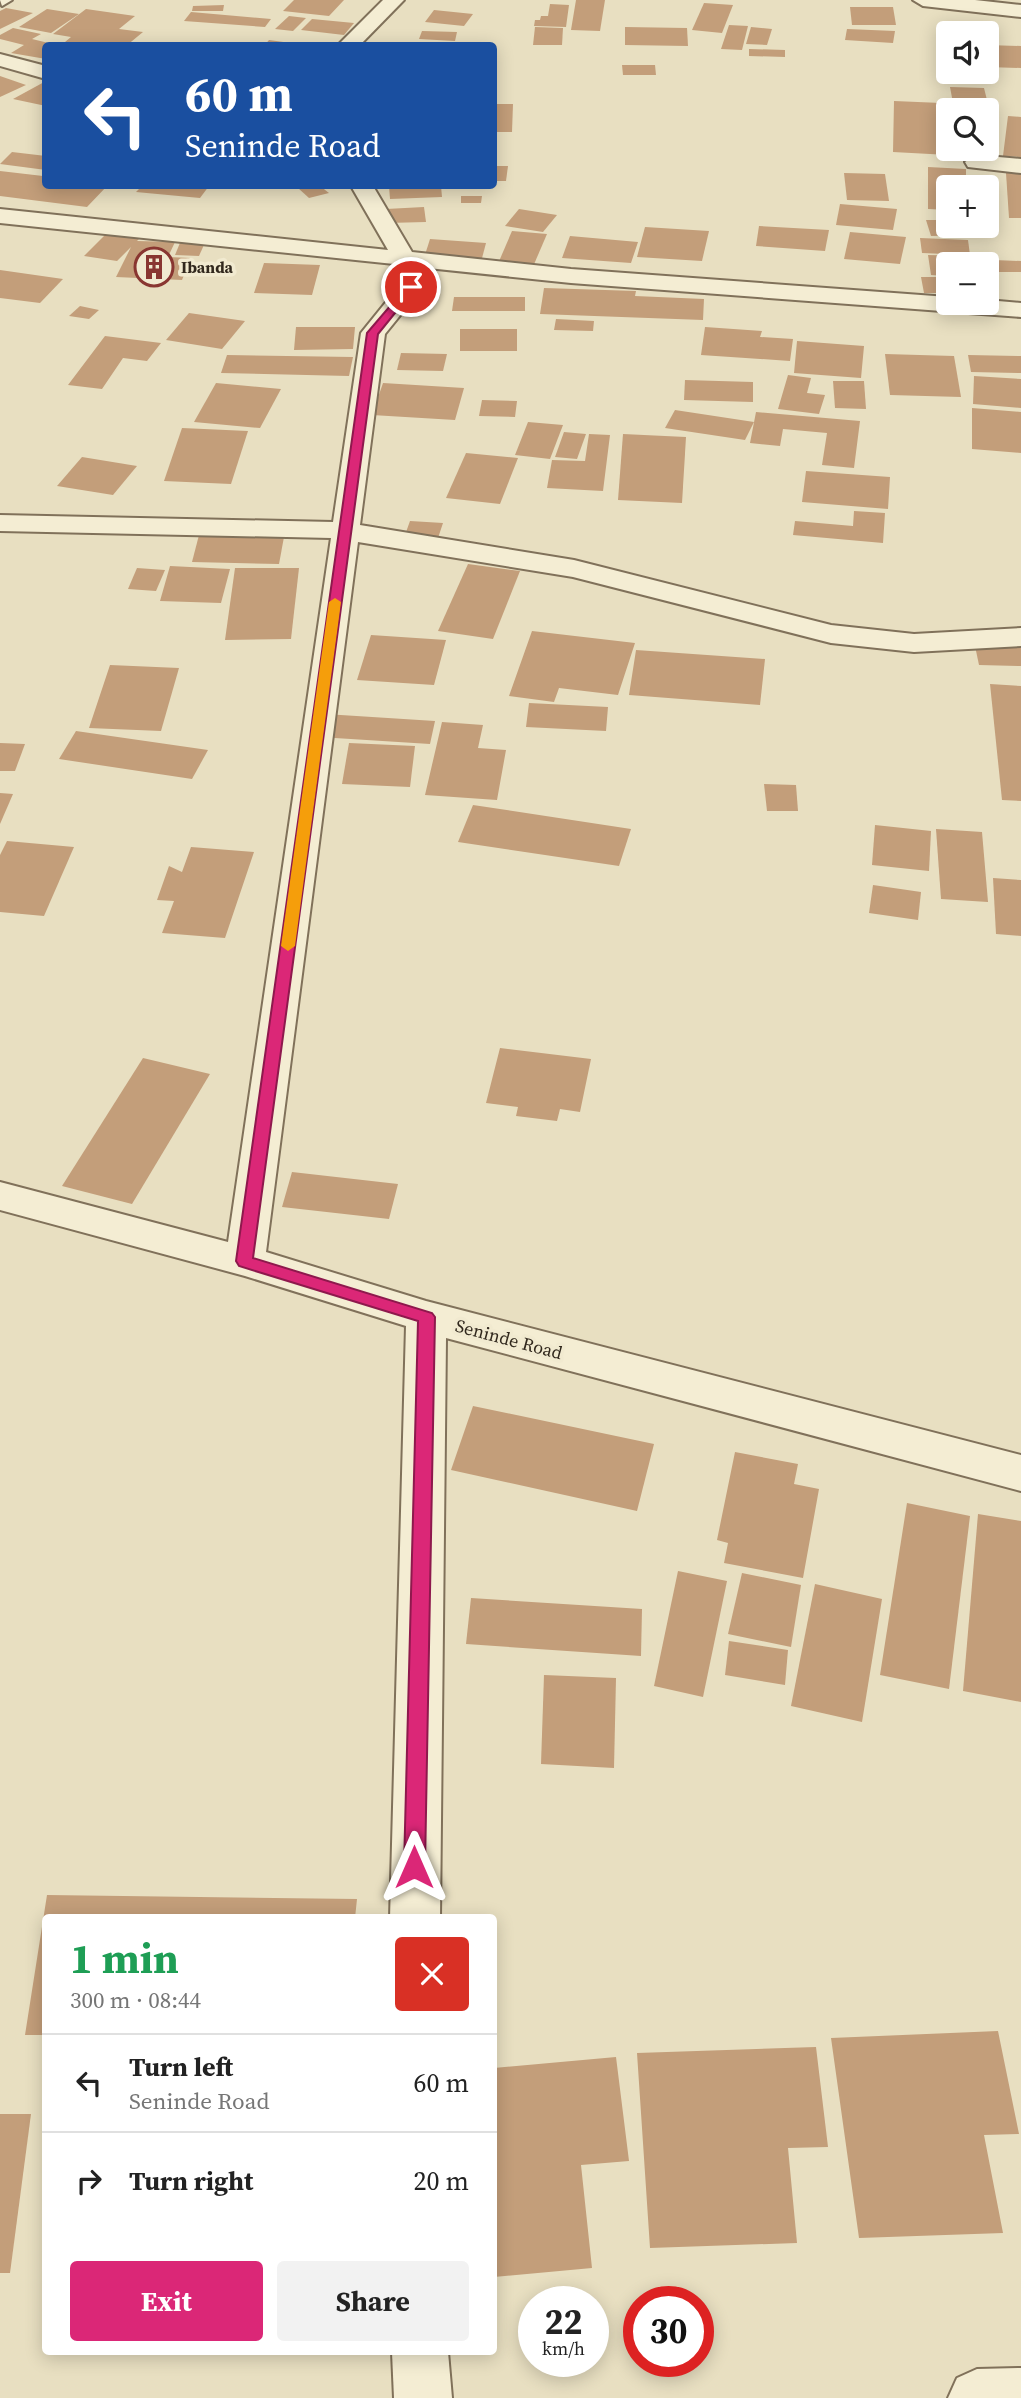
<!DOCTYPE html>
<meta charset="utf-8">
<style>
:root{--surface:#fff;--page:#f2f2f2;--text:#222;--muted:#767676;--line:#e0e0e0;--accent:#db2777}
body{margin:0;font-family:"Source Serif 4",serif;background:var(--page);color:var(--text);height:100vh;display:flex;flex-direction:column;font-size:26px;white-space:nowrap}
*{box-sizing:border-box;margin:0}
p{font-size:23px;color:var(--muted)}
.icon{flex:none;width:38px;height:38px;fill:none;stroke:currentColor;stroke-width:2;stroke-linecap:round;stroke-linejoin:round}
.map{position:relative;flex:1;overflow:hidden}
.side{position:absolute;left:42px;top:1914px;width:455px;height:441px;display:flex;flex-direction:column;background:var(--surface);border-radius:7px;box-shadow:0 4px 18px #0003}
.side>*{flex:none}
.guide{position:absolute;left:42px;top:42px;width:455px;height:147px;border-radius:7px;box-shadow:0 4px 18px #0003;background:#1a4fa0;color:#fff;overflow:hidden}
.controls{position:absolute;left:936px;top:21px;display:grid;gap:14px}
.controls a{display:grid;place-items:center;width:63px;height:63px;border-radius:7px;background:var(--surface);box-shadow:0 4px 18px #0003;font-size:35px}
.speed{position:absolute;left:518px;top:2286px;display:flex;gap:14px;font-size:35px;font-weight:700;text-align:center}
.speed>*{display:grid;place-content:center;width:91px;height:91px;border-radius:50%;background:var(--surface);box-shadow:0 4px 18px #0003;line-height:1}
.speed small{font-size:18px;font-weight:400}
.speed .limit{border:10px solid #d22;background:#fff;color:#111}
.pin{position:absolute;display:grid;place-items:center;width:60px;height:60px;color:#fff;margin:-30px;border:4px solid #fff;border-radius:50%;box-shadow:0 2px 7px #0007}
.me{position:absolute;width:77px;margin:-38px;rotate:0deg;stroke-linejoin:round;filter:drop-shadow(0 0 5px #0008)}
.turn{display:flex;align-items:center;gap:24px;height:147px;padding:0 28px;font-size:32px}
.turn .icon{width:91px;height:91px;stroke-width:2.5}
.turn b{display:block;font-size:49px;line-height:60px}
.round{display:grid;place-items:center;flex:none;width:74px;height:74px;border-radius:7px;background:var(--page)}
.overview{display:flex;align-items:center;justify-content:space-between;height:119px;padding:0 28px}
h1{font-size:42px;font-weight:700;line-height:52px;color:#1e9e55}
.cta{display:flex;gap:14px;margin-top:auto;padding:14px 28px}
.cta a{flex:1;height:80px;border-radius:7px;background:var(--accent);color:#fff;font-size:28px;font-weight:700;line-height:80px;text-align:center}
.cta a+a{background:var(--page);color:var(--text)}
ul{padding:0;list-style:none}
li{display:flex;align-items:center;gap:21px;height:98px;padding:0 28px;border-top:2px solid var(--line)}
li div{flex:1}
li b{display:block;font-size:26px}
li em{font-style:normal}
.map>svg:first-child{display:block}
</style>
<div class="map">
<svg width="1021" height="2398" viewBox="0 0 1021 2398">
<rect width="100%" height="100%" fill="#e8dfc1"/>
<g fill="#c39e7a">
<polygon points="294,0 344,0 329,16 283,11"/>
<polygon points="576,0 605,0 600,31 571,30"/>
<polygon points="704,3 733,5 722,33 692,30"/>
<polygon points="550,4 569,5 566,27 534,26 535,20 540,20 541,16 548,16"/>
<polygon points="224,5 223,11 192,11 193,6"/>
<polygon points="850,7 893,7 896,25 852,25"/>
<polygon points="6,8 33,13 0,29 0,11"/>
<polygon points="47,9 79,14 51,33 19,27"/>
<polygon points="86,9 135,16 119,29 143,32 126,46 65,42 71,37 53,34"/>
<polygon points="434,10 473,14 464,26 425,22"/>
<polygon points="191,12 271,19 265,27 184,21"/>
<polygon points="289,16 306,18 293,31 275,29"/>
<polygon points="312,19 354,23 344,35 301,30"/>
<polygon points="729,25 748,26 742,50 721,49"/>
<polygon points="535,27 563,28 562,45 533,45"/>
<polygon points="625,27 687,28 688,46 625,45"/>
<polygon points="751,27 772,29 767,45 746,44"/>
<polygon points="13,28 41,34 32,39 61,46 46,46 46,59 11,53 24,45 0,39 0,35"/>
<polygon points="847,29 895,31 893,43 845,40"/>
<polygon points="422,31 457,32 455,41 419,39"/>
<polygon points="269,40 298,44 298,46 264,46"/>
<polygon points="987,45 1021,46 1021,68 987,67"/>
<polygon points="749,49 785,50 785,57 749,56"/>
<polygon points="622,65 655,65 656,75 623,75"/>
<polygon points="0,76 26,85 0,97"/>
<polygon points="46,81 46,106 13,99"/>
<polygon points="950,87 984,88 988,104 953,103"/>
<polygon points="894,101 965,104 966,110 948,110 948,149 967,149 967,156 893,152"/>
<polygon points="494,104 513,104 512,132 494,132"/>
<polygon points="1008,116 1021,117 1021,157 1003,156"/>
<polygon points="12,152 46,156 46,170 0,164"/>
<polygon points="494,166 508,166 506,181 494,181"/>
<polygon points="928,167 966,169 966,187 948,187 948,210 928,209"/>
<polygon points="0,171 43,176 46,174 46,186 107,186 87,207 0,196"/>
<polygon points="844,173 885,174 889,201 847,200"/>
<polygon points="1006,173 1021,173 1021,218 1009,218"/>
<polygon points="142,186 209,186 200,198 136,192"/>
<polygon points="309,186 320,186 329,193 309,198 298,188"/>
<polygon points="389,186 441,186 442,197 390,199"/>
<polygon points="461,196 482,196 481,203 461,203"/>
<polygon points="840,204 897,209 893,230 836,225"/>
<polygon points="424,207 426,222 387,223 386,209"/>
<polygon points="519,209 557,215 543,232 505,226"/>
<polygon points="926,220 948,220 948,226 971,226 975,235 931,236"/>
<polygon points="759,226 829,230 825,251 756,246"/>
<polygon points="645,227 709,231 702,261 637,257"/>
<polygon points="512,231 547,234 532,269 497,266"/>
<polygon points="108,232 141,237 137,241 175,242 168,257 191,258 182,280 116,277 131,247 117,261 84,256"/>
<polygon points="850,232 906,237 900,264 844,259"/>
<polygon points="570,236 638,242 631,263 562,258"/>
<polygon points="182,238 207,238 199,256 175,255"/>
<polygon points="920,238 968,240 970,255 922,253"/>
<polygon points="430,239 486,243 481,262 424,258"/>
<polygon points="928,255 965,256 967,264 948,264 948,276 931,275"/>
<polygon points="994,260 1021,261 1021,272 996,272"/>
<polygon points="264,263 320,265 312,295 254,293"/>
<polygon points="0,270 63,279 40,303 0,298"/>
<polygon points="921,277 948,277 948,293 924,293"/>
<polygon points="544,288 636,291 635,296 704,299 703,320 540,314"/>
<polygon points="454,297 525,297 525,311 452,311"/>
<polygon points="80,306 99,310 89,319 69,316"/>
<polygon points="189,313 245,321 222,349 166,340"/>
<polygon points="556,319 594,321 593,331 554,330"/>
<polygon points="296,327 355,327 353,349 294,350"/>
<polygon points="705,327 762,331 760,337 793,339 790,361 701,355"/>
<rect x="460" y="329" width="57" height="22"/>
<polygon points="105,336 161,343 147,361 123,358 102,389 68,385"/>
<polygon points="797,341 864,346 861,378 794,373"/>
<polygon points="401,353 447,354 443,371 397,370"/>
<polygon points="885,354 954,356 961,397 890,395"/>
<polygon points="227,355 353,357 349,376 221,373"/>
<polygon points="968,355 1021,356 1021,373 971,372"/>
<polygon points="788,375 811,378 807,393 825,395 819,414 778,409"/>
<polygon points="974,376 1021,379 1021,408 973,404"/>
<polygon points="685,380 753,382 753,402 684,400"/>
<polygon points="833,381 864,381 866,409 835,408"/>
<polygon points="216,383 281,389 260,428 194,422"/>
<polygon points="383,383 464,388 455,420 372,415"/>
<polygon points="482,400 517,401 515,417 479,416"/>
<polygon points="972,408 1021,412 1021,453 972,449"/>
<polygon points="675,410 754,422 745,440 665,428"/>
<polygon points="756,412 860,421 854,468 822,465 827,433 783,429 780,446 750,443"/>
<polygon points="528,422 563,425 550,459 515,455"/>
<polygon points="182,428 248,431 231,484 164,481"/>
<polygon points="564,432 586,434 577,459 555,457"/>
<polygon points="589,434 610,435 603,491 547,488 552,460 585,461"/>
<polygon points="623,434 686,437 682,503 618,500"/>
<polygon points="466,453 518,458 500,504 446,498"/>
<polygon points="82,457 137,466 113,495 57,486"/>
<polygon points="806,471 890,477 888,509 802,502"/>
<polygon points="854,511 885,513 883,543 793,535 795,521 853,526"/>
<polygon points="410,521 443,523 438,538 405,535"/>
<polygon points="199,535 284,537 279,564 192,562"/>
<polygon points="468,564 520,571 493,639 438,631"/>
<polygon points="170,566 230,569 221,603 160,601"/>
<polygon points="137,568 165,570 156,591 128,589"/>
<polygon points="235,568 299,568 291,639 225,640"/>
<polygon points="532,631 635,643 618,695 559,688 554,702 509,696"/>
<polygon points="371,635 446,640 434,685 357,680"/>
<polygon points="975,646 1021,647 1021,666 979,665"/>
<polygon points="636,650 765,659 760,705 629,695"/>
<polygon points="110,665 179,668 161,731 89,728"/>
<polygon points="990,684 1021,686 1021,801 1002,800"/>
<polygon points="529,703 608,707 606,731 526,727"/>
<polygon points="325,714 435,721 430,744 319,737"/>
<polygon points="442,722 483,725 478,748 506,750 497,800 425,795"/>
<polygon points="76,731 208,750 192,779 59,759"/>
<polygon points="0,743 25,744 15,771 0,771"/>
<polygon points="349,743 415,746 410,787 342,784"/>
<polygon points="764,784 796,785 798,811 767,811"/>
<polygon points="0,793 13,794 0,824"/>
<polygon points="473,805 631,829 619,866 458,842"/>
<polygon points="875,825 931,831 929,871 872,865"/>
<polygon points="936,829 982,832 988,902 941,899"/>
<polygon points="7,841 74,847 44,916 0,912 0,855"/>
<polygon points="191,847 254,852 225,938 162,933 174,901 157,900 169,866 182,872"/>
<polygon points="993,878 1021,880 1021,936 996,934"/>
<polygon points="873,885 921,892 918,920 869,913"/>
<polygon points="500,1048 591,1059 580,1112 560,1109 557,1121 516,1116 518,1107 486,1103"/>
<polygon points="143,1058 210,1074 132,1204 62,1186"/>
<polygon points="292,1172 398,1184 389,1219 282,1207"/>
<polygon points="473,1406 654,1444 637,1511 451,1470"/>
<polygon points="735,1452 798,1464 794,1484 819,1489 803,1578 724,1563 728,1543 717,1540"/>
<polygon points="907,1503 970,1516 949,1689 880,1675"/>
<polygon points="978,1514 1021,1521 1021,1702 963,1691"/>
<polygon points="678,1571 727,1581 703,1697 654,1686"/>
<polygon points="742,1573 801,1585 791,1647 728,1634"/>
<polygon points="815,1584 882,1599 862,1722 791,1706"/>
<polygon points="471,1598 642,1609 641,1656 466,1644"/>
<polygon points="729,1641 788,1650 785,1685 725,1675"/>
<polygon points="544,1675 616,1678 614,1768 541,1764"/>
<polygon points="47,1895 357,1899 355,1918 46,1918 46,2035 25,2035"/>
<polygon points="998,2031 1019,2134 984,2135 1003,2233 859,2238 831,2038"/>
<polygon points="816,2047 828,2147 788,2148 797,2243 650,2248 637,2053"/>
<polygon points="616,2057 629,2161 581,2165 592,2268 494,2277 494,2068"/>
<polygon points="0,2114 31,2114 10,2273 0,2273"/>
</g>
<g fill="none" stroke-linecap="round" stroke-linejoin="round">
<defs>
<g id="minor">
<polygon points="0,0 12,0 2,6"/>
<polygon points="383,0 404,0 359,46 337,46"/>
<polygon points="913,0 975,0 1021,5 1021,17 923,6"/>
<polygon points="0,54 46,66 46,79 0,66"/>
<polygon points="976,155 1021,159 1021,173 968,167 965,162"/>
<polygon points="351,186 373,186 412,252 571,269 948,297 948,303 987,303 987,300 1021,303 1021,317 571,283 418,267 423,287 385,334 360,525 574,560 831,625 914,634 1021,628 1021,646 914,652 831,643 573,577 358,542 266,1252 426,1301 1021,1455 1021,1491 446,1338 440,1918 390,1918 406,1326 245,1276 0,1210 0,1182 228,1242 331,538 0,531 0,515 333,522 361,333 399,286 394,264 0,223 0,209 388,250"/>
<polygon points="392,2352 448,2352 452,2398 394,2398"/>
<polygon points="1021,2368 1021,2398 948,2398 957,2378 977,2369"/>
</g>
</defs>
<use href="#minor" stroke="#80715a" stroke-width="4"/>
<use href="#minor" fill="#f4edd3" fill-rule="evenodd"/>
</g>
<polygon fill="#db2777" stroke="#8e194d" stroke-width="2" points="408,285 416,287 378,334 253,1258 432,1313 435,1317 425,1867 422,1874 414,1877 407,1874 404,1867 418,1321 239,1266 236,1261 367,333"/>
<polygon fill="#f59e0b" points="335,598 341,602 295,946 288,951 281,946 329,602"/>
<defs>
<symbol id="building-ring" viewBox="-11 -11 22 22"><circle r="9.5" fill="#f1ead0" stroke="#893631" stroke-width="1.5"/><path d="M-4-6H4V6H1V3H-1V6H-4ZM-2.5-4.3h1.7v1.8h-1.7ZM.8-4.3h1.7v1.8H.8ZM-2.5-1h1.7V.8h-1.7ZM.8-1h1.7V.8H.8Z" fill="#893631"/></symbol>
</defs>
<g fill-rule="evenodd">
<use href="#building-ring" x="132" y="245" width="44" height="44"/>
</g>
<g text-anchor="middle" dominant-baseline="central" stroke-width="7" stroke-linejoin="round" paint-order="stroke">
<g font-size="16" font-weight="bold" fill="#31281d" stroke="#f1ead0" text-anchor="start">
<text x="181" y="267">Ibanda</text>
</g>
<g font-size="18" fill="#31281d" stroke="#f1ead0">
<text transform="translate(509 1339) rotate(15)">Seninde Road</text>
</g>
</g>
</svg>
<div class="controls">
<a><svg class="icon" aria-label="sound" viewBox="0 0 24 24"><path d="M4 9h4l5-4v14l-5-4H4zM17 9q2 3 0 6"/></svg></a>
<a><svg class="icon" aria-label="search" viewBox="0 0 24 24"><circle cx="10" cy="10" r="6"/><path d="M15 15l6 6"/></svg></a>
<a>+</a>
<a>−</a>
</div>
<div class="speed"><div>22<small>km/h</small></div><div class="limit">30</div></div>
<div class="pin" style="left:411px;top:287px;background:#d93025"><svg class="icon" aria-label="arrive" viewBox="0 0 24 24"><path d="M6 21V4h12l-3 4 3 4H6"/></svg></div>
<svg class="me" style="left:414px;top:1867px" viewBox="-20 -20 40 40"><path d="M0-17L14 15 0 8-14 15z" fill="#db2777" stroke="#fff" stroke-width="4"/></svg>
<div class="guide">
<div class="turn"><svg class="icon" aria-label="left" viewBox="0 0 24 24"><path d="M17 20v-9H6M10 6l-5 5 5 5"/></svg><div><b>60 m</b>Seninde Road</div></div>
</div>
<section class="side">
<div class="overview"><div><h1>1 min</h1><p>300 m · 08:44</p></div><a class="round" style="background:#d93025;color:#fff"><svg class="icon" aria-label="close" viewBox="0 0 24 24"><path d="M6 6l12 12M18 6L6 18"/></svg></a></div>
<ul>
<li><svg class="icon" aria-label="left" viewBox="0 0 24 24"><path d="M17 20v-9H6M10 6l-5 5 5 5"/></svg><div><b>Turn left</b><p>Seninde Road</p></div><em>60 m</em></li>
<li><svg class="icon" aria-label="right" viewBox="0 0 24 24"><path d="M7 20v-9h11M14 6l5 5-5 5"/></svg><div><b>Turn right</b></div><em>20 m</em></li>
</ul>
<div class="cta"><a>Exit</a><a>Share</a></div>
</section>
</div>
